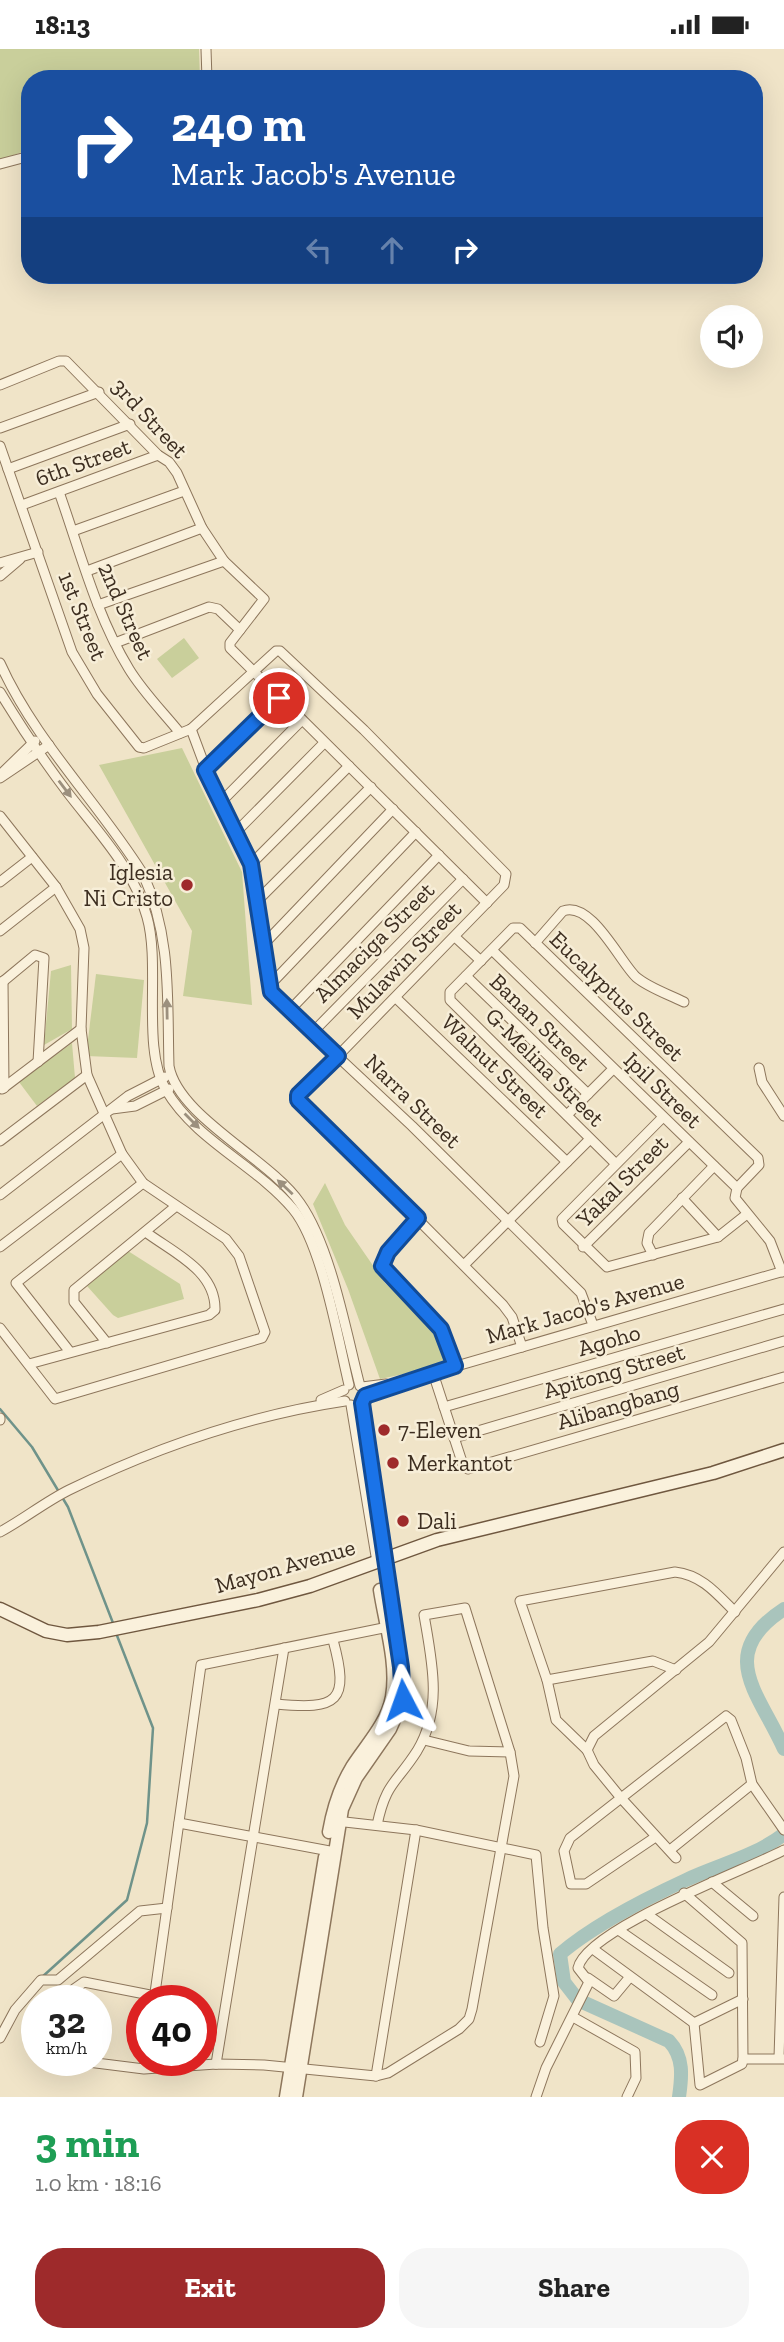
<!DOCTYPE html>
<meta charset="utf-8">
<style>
:root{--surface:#fff;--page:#f6f6f6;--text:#222;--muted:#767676;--accent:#9e2a2b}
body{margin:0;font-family:"Zilla Slab",serif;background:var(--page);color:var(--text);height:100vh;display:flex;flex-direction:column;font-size:26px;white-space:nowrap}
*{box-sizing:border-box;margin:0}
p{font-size:23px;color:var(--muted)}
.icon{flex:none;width:38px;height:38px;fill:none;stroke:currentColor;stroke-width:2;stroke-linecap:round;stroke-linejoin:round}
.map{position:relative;height:2048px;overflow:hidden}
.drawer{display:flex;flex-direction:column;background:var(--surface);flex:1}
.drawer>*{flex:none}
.hud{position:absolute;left:21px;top:21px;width:742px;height:214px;border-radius:28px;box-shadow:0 7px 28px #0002;background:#1a4fa0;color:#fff;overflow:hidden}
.fabs{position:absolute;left:700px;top:256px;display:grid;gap:14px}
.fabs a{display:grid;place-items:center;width:63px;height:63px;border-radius:50%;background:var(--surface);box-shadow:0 7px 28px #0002;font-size:35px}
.speed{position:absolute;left:21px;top:1936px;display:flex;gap:14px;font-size:35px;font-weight:700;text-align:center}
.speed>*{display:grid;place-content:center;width:91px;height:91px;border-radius:50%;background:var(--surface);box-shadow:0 7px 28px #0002;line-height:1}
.speed small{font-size:18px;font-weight:400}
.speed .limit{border:10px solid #d22;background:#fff;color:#111}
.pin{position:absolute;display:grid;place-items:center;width:60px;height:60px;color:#fff;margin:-30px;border:4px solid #fff;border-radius:50%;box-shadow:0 2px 7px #0007}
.me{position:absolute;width:77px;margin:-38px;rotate:356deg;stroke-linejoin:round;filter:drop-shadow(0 0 5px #0008)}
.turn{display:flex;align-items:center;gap:24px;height:147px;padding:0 35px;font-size:32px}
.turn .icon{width:91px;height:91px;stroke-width:2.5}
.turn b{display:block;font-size:49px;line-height:60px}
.lanes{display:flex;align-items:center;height:66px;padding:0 35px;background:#0003;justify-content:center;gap:35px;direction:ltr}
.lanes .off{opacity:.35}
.round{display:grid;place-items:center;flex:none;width:74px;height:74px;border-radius:28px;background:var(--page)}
.head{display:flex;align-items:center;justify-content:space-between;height:119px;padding:0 35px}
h1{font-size:42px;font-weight:700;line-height:52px;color:#1e9e55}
.cta{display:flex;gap:14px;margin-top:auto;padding:14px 35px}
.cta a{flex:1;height:80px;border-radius:28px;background:var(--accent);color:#fff;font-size:28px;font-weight:700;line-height:80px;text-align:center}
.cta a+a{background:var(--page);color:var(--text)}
.status{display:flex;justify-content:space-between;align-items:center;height:49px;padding:0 35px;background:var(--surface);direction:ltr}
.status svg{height:19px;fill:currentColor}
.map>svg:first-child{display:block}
</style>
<div class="status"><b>18:13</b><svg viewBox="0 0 49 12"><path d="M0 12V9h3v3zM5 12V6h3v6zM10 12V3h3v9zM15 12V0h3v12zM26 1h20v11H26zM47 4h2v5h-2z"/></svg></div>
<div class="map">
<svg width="784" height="2048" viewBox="0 0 784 2048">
<rect width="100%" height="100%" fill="#f0e4c8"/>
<g fill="#c9cf9b">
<polygon points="0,0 199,0 200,30 30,30 30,100 0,111"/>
<polygon points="184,589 199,609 172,629 157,610"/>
<polygon points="182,699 242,823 252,956 183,947 192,882 99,716"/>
<polygon points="71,916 72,980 44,996 51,922"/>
<polygon points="96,925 144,931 137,1009 86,1007"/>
<polygon points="72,994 75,1029 37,1057 19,1033"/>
<polygon points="325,1134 345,1176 385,1234 435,1280 447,1316 380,1330 348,1240 313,1155"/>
<polygon points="128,1202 180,1235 184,1250 118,1269 113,1266 87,1237"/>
</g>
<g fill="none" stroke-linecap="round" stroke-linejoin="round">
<g stroke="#6f938a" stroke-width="2.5">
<polyline points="0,1360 32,1398 68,1458 113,1574"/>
<polyline points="41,1929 127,1851 147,1774 153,1679 116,1584"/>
</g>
<g stroke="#a9c4bc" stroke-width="14">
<path d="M784 1560C715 1605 759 1644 784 1700"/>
<path d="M679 2048C682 2027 684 2008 669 1992L578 1951 564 1933 560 1905C591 1878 647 1849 686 1831 720 1815 754 1808 784 1785"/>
</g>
<defs>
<g id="minor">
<polyline points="206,0 207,30"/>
<polyline points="0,115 30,107"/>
<polyline points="0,336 59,312 66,312 158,406 169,413 177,424 202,479 224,512 264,550 230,594 230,599 487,854"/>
<polyline points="0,379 99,343"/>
<polyline points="0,397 72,603 97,645 139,698 144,699 191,680 276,602 280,602 364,681 506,825 504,836 297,1049 503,1256 512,1268 522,1298"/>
<polyline points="8,420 130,375"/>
<path d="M59 443C80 502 96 566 129 620 143 643 163 663 180 684"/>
<polyline points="22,456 158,406"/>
<polyline points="73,482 184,442"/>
<polyline points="0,514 38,503"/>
<polyline points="87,522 202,479"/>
<polyline points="0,527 20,510"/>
<polyline points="98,556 224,512"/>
<polyline points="115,594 209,558 218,560 240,581"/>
<path d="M0 614C35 692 98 753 143 825 172 888 167 950 169 1017 178 1068 270 1110 300 1154 331 1198 346 1283 360 1337"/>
<path d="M0 643C21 678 43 711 68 744 98 783 134 820 147 868 161 917 141 999 166 1041 196 1092 256 1116 293 1160 322 1195 338 1290 349 1336"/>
<polyline points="191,680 219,755 251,815 269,937 274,948 412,1077 581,1244 593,1276"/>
<polyline points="205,721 279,649"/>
<polyline points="0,726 35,692"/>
<polyline points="0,729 49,696"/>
<polyline points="219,755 302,671"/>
<polyline points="0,767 56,838 80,880 84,899 81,980 87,1026 122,1105 143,1134 226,1190 239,1207 265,1283 262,1289 55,1350 0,1279"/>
<polyline points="235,784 324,694"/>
<polyline points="251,815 349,717"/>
<polyline points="0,833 32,808"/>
<polyline points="258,851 371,738"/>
<polyline points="0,882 56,838"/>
<polyline points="455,888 481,912"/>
<path d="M535 894 563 862C591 851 620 913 636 928 649 939 668 945 684 953"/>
<polyline points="264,895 393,760"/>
<polyline points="492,901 737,1139 735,1149 770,1192 782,1223"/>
<polyline points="466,927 588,1045"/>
<polyline points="3,932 4,1039"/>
<polyline points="0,935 35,906 44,909 38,1013"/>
<polyline points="269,937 416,783"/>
<polyline points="396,949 567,1113"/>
<polyline points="289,962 439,806"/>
<polyline points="312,984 463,830"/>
<polyline points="759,1019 762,1033 784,1067"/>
<polyline points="2,1040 81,980"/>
<polyline points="112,1060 135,1057 169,1040"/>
<polyline points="567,1066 613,1020"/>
<polyline points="663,1068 562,1170 563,1175 607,1218 718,1188 747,1165"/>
<polyline points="0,1092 87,1026"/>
<polyline points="615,1114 450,951 450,943 513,879 520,879 758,1109 759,1116 737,1139"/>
<polyline points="0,1146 128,1047 165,1028"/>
<polyline points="682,1149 718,1188"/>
<polyline points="418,1169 388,1203 382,1217 441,1280 455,1317"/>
<polyline points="0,1198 122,1105"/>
<polyline points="583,1198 689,1093"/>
<polyline points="653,1206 647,1194 649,1184 714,1117"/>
<polyline points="464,1216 590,1090"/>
<polyline points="107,1294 74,1253 74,1241 175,1158"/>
<polyline points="70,1303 16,1234 143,1134"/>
<path d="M29 1315 209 1266 215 1261C216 1222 174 1204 147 1184"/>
<polyline points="433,1324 463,1416 468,1420 784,1328"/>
<polyline points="362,1338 386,1335"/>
<polyline points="365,1347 398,1334 784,1222"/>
<polyline points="321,1351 344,1341"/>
<polyline points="362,1354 384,1510"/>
<polyline points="351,1356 377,1513"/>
<polyline points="444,1358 784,1260"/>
<polyline points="0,1369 0,1371"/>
<polyline points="454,1389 784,1292"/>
<path d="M0 1483C24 1470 45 1453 69 1441 155 1399 251 1366 345 1352"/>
<polyline points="547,1631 653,1612 676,1621"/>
<path d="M276 1655C338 1661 350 1653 333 1591"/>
<polyline points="424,1691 469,1702 510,1703"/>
<polyline points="587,1701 594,1687 709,1593 784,1503"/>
<polyline points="336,1772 416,1781 536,1806 543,1879 554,1947 540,1993"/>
<polyline points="179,1774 335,1803"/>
<polyline points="654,1789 586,1835 571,1835 564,1802 570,1789 726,1667 731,1671 746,1709 752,1735 784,1781"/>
<polyline points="670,1801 752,1735"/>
<path d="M676 1809 621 1749 594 1716 587 1701 556 1671 547 1631 520 1552 675 1523C702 1526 717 1545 735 1563"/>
<polyline points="712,1833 753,1867"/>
<polyline points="684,1844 742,1894 743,2010 784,2010"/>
<polyline points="648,1866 729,1924"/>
<polyline points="620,1882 712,1946"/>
<polyline points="593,1900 694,1974 743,1950"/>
<polyline points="588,1929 614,1947 629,1929"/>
<polyline points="73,1951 74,1940 84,1933 155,1947"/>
<polyline points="154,1951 201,1616 393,1577"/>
<polyline points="573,1968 635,2003 636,2029 627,2048"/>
<polyline points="694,1974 700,2036 742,2015 743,2010"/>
<polyline points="0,1989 15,1961 41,1931 58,1931 140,1862 167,1859"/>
<polyline points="779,2009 784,1848"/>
<path d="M72 2011 144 2020 216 2015 264 2016 376 2027 388 2024 459 1980 469 1970 472 1960 514 1727 510 1703 465 1559 424 1566C432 1613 443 1659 417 1702 396 1735 386 1733 377 1776"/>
<polyline points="216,2015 284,1599"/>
<polyline points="376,2027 416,1781"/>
<path d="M536 2048 546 2019 589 1933 578 1919C586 1880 746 1821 784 1801"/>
</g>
<g id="tertiary">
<path d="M329 1783C333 1760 340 1738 352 1718 366 1696 387 1675 392 1648 398 1615 385 1574 380 1541"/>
<polyline points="286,2048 325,1808"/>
<polyline points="296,2048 342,1760 356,1729 390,1680 403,1651 401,1618 384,1510"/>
</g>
<polyline id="secondary" points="0,1560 46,1582 67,1586 99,1583 258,1551 310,1537 437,1491 713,1424 784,1401"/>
</defs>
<use href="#minor" stroke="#8d765c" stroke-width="11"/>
<use href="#tertiary" stroke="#8d765c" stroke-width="15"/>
<use href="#secondary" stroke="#6f573f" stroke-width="15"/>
<use href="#minor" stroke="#faf1dc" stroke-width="9"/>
<use href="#tertiary" stroke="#faf1dc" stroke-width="12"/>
<use href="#secondary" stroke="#faf1dc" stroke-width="12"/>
</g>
<defs><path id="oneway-solid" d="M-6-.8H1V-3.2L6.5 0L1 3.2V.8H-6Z" transform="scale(1.75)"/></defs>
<g fill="#9c907e">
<use href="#oneway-solid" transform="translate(65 740) rotate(53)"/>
<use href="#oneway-solid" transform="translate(167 960) rotate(-91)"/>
<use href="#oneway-solid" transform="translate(192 1072) rotate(45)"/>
<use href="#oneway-solid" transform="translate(285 1138) rotate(-137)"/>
</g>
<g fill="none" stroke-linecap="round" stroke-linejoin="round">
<defs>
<polyline id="route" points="279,649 205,721 251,815 271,943 338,1007 298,1046 298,1051 418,1169 388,1203 382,1217 441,1280 455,1317 365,1347 362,1354 401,1618 403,1651"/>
</defs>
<use href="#route" stroke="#114b97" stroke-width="18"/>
<use href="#route" stroke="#1a73e8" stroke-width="12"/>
</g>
<g fill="#9e2a2b" stroke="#f7eed8" stroke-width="2.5">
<circle cx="187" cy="836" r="7"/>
<circle cx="384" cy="1381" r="7"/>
<circle cx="393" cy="1414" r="7"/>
<circle cx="403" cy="1472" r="7"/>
</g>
<g text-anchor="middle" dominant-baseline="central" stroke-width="5" stroke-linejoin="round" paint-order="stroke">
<g font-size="23" fill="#3d2e20" stroke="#f7eed8">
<text transform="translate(150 369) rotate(47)">3rd Street</text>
<text transform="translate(83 413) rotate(-20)">6th Street</text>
<text transform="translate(126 562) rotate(66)">2nd Street</text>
<text transform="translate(83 567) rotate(68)">1st Street</text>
<text transform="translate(374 893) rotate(-45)">Almaciga Street</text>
<text transform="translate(404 911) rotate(-46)">Mulawin Street</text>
<text transform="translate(617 947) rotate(44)">Eucalyptus Street</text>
<text transform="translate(540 973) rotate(44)">Banan Street</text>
<text transform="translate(495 1017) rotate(44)">Walnut Street</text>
<text transform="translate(545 1018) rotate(45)">G-Melina Street</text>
<text transform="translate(663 1041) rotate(44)">Ipil Street</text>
<text transform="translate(413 1052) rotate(44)">Narra Street</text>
<text transform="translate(622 1132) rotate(-45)">Yakal Street</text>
<text transform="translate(585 1259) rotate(-16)">Mark Jacob's Avenue</text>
<text transform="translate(609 1291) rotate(-16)">Agoho</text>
<text transform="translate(614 1322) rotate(-16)">Apitong Street</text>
<text transform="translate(618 1356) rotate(-16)">Alibangbang</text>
<text transform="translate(285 1517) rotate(-16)">Mayon Avenue</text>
</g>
<g font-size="23" fill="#3d2e20" stroke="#f7eed8" text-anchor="start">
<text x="173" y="823" text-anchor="end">Iglesia<tspan x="173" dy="26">Ni Cristo</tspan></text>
<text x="398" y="1381">7-Eleven</text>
<text x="407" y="1414">Merkantot</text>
<text x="417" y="1472">Dali</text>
</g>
</g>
</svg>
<div class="fabs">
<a><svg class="icon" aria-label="sound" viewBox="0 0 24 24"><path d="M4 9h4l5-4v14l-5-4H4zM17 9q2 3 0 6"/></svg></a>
</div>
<div class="speed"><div>32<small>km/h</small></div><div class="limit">40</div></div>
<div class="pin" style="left:279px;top:649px;background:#d93025"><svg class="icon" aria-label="arrive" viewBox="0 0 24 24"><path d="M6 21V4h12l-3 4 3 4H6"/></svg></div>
<svg class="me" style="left:403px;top:1651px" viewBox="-20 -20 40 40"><path d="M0-17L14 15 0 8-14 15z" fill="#1a73e8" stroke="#fff" stroke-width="4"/></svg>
<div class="hud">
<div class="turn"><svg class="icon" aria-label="right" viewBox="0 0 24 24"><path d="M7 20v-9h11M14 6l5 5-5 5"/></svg><div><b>240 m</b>Mark Jacob's Avenue</div></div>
<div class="lanes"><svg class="icon off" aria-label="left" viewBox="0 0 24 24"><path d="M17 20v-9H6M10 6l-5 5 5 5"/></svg><svg class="icon off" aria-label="ahead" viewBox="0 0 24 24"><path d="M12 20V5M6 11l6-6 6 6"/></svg><svg class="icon" aria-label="right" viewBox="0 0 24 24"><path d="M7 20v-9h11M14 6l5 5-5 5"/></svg></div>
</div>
</div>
<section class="drawer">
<div class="head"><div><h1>3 min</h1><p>1.0 km · 18:16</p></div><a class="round" style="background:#d93025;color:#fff"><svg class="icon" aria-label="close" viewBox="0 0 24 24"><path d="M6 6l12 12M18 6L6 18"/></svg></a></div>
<div class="cta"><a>Exit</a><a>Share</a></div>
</section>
